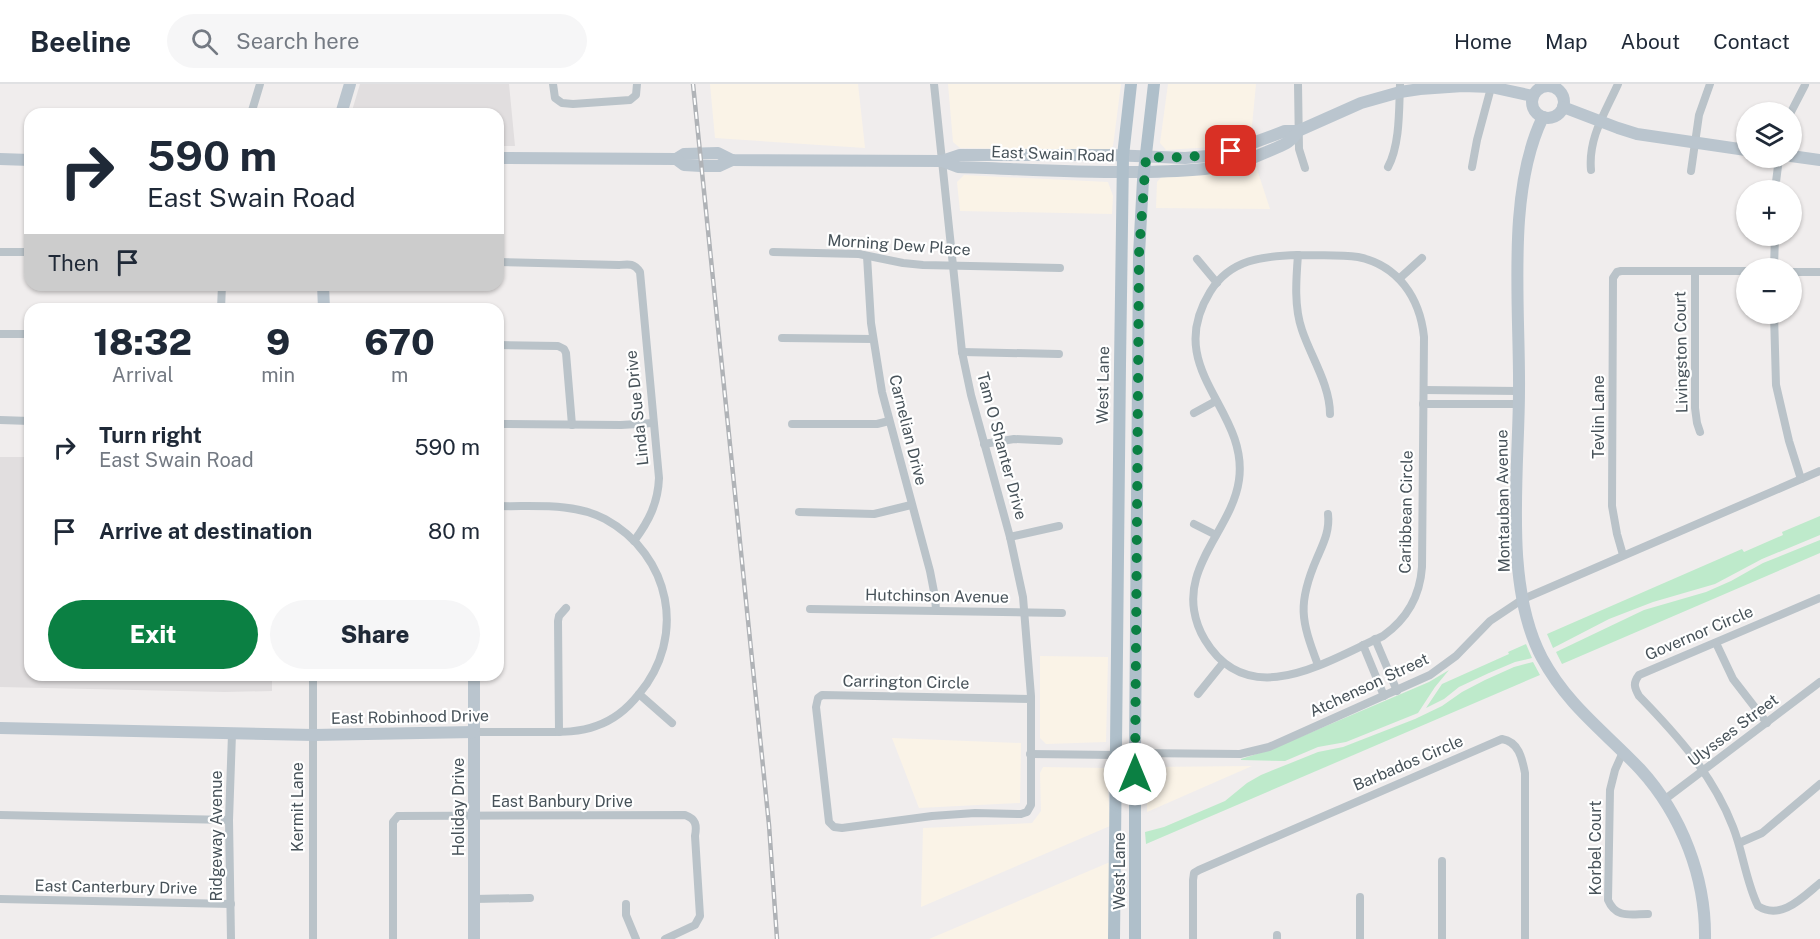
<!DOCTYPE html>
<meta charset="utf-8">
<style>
:root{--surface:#fff;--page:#f6f6f7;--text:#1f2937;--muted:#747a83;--line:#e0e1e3;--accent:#0b8043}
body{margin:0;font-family:"Public Sans",sans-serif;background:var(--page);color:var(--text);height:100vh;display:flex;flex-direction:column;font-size:22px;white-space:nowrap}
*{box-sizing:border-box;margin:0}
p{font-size:20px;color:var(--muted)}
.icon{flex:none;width:33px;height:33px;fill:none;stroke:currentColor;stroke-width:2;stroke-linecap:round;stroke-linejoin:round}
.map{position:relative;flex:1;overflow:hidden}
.drawer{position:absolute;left:24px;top:219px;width:480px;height:378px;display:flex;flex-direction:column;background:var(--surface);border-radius:18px;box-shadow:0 2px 4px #0004}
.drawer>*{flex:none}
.hud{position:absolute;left:24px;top:24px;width:480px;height:183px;border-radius:18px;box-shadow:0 2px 4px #0004;background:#fff;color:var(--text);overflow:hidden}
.tools{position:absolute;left:1736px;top:18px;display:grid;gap:12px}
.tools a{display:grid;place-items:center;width:66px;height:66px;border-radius:50%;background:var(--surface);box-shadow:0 2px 4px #0004;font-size:30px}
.pin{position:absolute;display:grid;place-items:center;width:51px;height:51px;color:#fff;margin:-26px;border-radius:12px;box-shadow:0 3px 9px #0006}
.me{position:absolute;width:66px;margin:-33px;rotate:0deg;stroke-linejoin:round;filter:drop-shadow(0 0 4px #0008)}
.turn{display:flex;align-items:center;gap:21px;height:126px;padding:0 24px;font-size:27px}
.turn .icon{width:78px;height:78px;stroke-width:2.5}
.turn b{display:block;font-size:42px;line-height:51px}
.then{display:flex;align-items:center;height:57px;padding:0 24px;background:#0003;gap:12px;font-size:22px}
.eta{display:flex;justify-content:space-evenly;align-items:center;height:102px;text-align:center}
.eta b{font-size:36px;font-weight:800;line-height:42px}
.button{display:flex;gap:12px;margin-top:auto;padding:12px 24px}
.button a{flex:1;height:69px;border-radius:36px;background:var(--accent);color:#fff;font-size:24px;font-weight:800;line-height:69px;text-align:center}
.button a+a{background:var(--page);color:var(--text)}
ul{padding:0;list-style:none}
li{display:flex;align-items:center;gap:18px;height:84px;padding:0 24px}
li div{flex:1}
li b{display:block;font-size:22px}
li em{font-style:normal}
header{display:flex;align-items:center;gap:36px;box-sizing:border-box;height:84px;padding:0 30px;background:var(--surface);border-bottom:2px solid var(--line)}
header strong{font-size:28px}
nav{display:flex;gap:33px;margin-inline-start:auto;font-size:21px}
.search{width:420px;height:54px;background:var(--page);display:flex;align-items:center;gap:15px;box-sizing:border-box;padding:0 21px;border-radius:33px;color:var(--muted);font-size:22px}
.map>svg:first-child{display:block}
</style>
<header>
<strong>Beeline</strong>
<div class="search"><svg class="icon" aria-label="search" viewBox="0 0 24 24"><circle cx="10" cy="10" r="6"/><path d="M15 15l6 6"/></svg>Search here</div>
<nav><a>Home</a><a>Map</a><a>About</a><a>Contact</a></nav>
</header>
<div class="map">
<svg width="1820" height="855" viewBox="0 0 1820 855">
<rect width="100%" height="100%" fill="#f0eded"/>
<g fill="#faf3e7">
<polygon points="710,0 858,0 865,64 715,54"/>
<polygon points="948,0 1121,0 1113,62 1108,66 960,64 953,58"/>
<polygon points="1168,0 1256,0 1251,52 1212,63 1166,66 1160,59"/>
<polygon points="1255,79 1270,125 1156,124 1157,98 1163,91 1210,90"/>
<polygon points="964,91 1108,98 1113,112 1112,130 960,127 957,98"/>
<polygon points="1040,572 1108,573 1106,658 1046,660 1040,654"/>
<polygon points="892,654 1021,659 1020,719 919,724"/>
<polygon points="1252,682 1147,728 1147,683"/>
<polygon points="1043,683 1107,684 1110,742 921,823 923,744 1032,739 1041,727 1040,689"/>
<polygon points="1110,778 1110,855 929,855"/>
</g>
<g fill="#e1dedf">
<polygon points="360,0 509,0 515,62 498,62 498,30 351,30"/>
<polygon points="0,373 30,373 30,591 272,591 272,607 225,608 0,603"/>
</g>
<g fill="#beeacb">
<polygon points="1820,432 1820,451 1762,475 1715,500 1653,518 1609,535 1553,564 1547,550 1742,465 1744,468 1783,451 1782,448"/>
<polygon points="1820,456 1820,469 1562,580 1556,568 1644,526 1706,508 1731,497 1763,479"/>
<polygon points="1526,560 1532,574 1515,578 1489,589 1459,603 1444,615 1426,624 1442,600 1509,570 1508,568"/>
<polygon points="1533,578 1540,591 1146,760 1145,748 1164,743 1225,717 1247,699 1261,691 1318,668 1343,663 1415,635 1442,622 1462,608 1485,596 1514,583"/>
<polygon points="1449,586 1435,603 1418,629 1346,658 1318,663 1285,677 1241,676 1241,675 1272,665 1429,598"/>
</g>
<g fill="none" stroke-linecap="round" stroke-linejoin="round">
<g stroke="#bac3c9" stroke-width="8">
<polyline points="553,0 555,14 562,19 573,20 630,16 636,11 637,0"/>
<polyline points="934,0 962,268 971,311 1010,453 1023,513 1031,612 1031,721 1027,728 1021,730 975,729 932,732 842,744 834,743 829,738 816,623 818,614 822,611 1031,615"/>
<polyline points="1298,0 1299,65 1305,84"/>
<polyline points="1791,28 1805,1"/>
<polyline points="251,30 260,0"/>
<path d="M1388 83C1400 61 1399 26 1400 0"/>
<polyline points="1472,83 1477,56 1492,0"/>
<path d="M1591 86C1588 54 1605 29 1618 0"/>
<polyline points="1691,87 1699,31 1710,0"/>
<polyline points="1775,106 1779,74"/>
<polyline points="0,168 30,168"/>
<polyline points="773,168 859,170 903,179 923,181 1060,184"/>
<path d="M1298 171C1317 172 1338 170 1358 173 1398 181 1420 214 1424 253L1422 483C1420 512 1407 535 1383 552 1327 577 1249 629 1205 556 1194 538 1190 516 1196 495 1205 461 1234 432 1239 396 1249 325 1162 286 1210 208 1230 175 1263 172 1298 171Z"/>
<path d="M1298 171C1296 196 1294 223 1302 246 1311 273 1330 301 1330 330"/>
<polyline points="867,172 871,239 882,308 930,487 935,513 936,526"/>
<polyline points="1197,175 1217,199"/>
<path d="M498 178 619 181C629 180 634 179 640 188L659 394C658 419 649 437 634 457"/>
<polyline points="1774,184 1775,152"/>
<polyline points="1695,187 1695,324 1697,339 1700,348"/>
<polyline points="1791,188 1820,188"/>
<polyline points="1400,194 1422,174"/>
<polyline points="221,225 222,201"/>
<polyline points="1774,230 1776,301 1789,357 1801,395"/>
<polyline points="0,250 30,250"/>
<polyline points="782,254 873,255"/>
<polyline points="498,261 558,262 564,265 566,269 572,341"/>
<polyline points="962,268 1059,270"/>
<polyline points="1424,306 1519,307"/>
<polyline points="1423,320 1519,320"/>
<polyline points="1194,329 1216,317"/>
<polyline points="0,336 30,337"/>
<polyline points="498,340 621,341 653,339"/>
<polyline points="792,340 877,340 889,337"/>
<polyline points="984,360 1014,355 1059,357"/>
<polyline points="799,428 874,430 911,421"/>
<polyline points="1194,440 1216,451"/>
<polyline points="1010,453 1059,442"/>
<polyline points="1623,471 1617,450 1612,422 1613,194 1617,188 1621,187 1746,187"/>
<path d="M1820 514 1639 591C1633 599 1634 603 1639 612 1677 651 1713 691 1733 743 1743 768 1746 798 1758 822 1781 837 1803 813 1820 799"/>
<polyline points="810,525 1062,529"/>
<polyline points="1375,555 1397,607"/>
<polyline points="1716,559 1733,595 1767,639"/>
<polyline points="1363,561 1384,612"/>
<path d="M1318 581C1301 536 1297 520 1317 474 1323 460 1330 447 1328 430"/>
<polyline points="313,591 313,855"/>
<polyline points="639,610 672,639"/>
<polyline points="1198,610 1223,579"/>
<path d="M474 648C495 648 516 648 538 648 557 648 578 649 596 642 614 636 628 624 639 610 687 553 671 471 605 435 573 418 533 423 498 422"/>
<polyline points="559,648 558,537 559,532 566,524"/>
<path d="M1623 668 1615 686 1610 706 1608 816C1616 835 1631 830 1648 830"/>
<polyline points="1135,669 1240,670 1269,663 1430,591 1456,572 1490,537 1523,515 1820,387"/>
<polyline points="1030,670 1116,671"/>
<polyline points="1664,716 1820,598"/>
<polyline points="0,731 229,736"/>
<polyline points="1739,759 1762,749 1820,700"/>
<polyline points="1442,777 1442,855"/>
<polyline points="0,815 231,820"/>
<polyline points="474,815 530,814"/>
<polyline points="626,820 626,831 636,855"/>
<polyline points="231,855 229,736 232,650"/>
<path d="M393 855V738L398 732 685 731C696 735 697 741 695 752L700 832 695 841 665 855"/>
<path d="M1193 855V796L1194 789 1199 786 1502 655C1519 658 1522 674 1525 689V855"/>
<polyline points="1277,855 1277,851"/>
<polyline points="1360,855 1360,813"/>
</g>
<g stroke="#bac5ce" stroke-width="12">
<circle cx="1548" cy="18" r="16"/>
<polyline points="1563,23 1618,44 1637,50 1746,66"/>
<polyline points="341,30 350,0"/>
<path d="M1543 33C1506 108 1520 224 1519 306 1519 387 1503 501 1542 574 1568 622 1604 647 1640 685 1682 731 1706 794 1705 855"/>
<polyline points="1791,72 1820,76"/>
<polyline points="498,74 676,75 684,70 718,69 732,76 942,77 960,71 1110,71 1185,74 1208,72 1231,67 1285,47 1298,47 1361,19 1400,8 1420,5 1463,2 1491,3 1533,12"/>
<polyline points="0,75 30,76"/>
<polyline points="676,75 684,81 701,82 719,82 732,76"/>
<path d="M942 77 958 83C1019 85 1081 89 1143 88 1189 87 1226 87 1269 67 1282 61 1290 60 1298 47"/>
<polyline points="323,201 324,225"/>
<polyline points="474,591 474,855"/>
<polyline points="0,644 313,651 474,648"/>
</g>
<g stroke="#afbfca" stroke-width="12">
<polyline points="1114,855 1120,281 1123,72 1131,0"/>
<polyline points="1135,855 1135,669 1139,170 1143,96 1154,0"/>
</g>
<defs>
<polyline id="rail" points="693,0 769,741 777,855"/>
</defs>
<use href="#rail" stroke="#b0b3b7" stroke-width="4.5"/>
<use href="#rail" stroke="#fff" stroke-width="2" stroke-dasharray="7" stroke-linecap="butt"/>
</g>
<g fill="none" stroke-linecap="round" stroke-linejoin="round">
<path stroke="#0b8043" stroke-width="10" stroke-dasharray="0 18" d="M1135 690 1139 170 1146 73C1175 74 1202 73 1231 67"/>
</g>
<g text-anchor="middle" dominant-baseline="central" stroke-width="4.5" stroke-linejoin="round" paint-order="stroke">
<g font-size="16" fill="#475259" stroke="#fff">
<text transform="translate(1053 70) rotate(2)">East Swain Road</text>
<text transform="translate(899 161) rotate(4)">Morning Dew Place</text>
<text transform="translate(1681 268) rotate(-91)">Livingston Court</text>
<text transform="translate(1103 301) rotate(-89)">West Lane</text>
<text transform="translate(637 324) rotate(-96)">Linda Sue Drive</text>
<text transform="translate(1598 333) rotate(-90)">Tevlin Lane</text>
<text transform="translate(908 346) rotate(76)">Carnelian Drive</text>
<text transform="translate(1002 362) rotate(75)">Tam O Shanter Drive</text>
<text transform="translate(1503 417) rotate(-91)">Montauban Avenue</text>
<text transform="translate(1406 428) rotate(-89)">Caribbean Circle</text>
<text transform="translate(937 512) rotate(1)">Hutchinson Avenue</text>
<text transform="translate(1699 549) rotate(-23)">Governor Circle</text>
<text transform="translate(906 598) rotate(1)">Carrington Circle</text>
<text transform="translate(1369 601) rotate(-25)">Atchenson Street</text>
<text transform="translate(410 633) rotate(-1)">East Robinhood Drive</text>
<text transform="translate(1733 646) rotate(-37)">Ulysses Street</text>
<text transform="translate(1408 679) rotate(-23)">Barbados Circle</text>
<text x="562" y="717">East Banbury Drive</text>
<text transform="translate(297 723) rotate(-90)">Kermit Lane</text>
<text transform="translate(458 723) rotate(-90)">Holiday Drive</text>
<text transform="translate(216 752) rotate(-90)">Ridgeway Avenue</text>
<text transform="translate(1595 764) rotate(-90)">Korbel Court</text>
<text transform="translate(1119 787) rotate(-90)">West Lane</text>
<text transform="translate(116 803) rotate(1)">East Canterbury Drive</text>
</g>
</g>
</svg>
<div class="tools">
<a><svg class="icon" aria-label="layers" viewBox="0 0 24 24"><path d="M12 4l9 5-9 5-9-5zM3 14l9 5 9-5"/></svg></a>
<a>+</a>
<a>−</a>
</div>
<div class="pin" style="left:1231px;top:67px;background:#d93025"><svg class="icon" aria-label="arrive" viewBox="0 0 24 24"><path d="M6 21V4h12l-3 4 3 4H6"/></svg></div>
<svg class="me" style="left:1135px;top:690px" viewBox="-20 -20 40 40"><circle r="19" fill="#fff"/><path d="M0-13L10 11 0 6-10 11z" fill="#0b8043"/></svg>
<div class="hud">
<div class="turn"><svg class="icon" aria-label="right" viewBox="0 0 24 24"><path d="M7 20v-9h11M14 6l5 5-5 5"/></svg><div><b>590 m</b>East Swain Road</div></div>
<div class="then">Then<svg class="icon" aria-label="arrive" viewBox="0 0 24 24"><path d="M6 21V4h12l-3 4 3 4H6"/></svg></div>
</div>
<section class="drawer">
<div class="eta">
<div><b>18:32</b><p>Arrival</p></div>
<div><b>9</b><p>min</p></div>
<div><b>670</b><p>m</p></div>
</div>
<ul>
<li><svg class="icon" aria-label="right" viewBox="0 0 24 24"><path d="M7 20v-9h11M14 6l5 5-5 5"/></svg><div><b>Turn right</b><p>East Swain Road</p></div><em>590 m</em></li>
<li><svg class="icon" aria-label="arrive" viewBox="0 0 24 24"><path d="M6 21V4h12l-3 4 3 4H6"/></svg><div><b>Arrive at destination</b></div><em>80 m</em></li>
</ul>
<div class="button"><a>Exit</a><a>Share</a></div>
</section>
</div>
